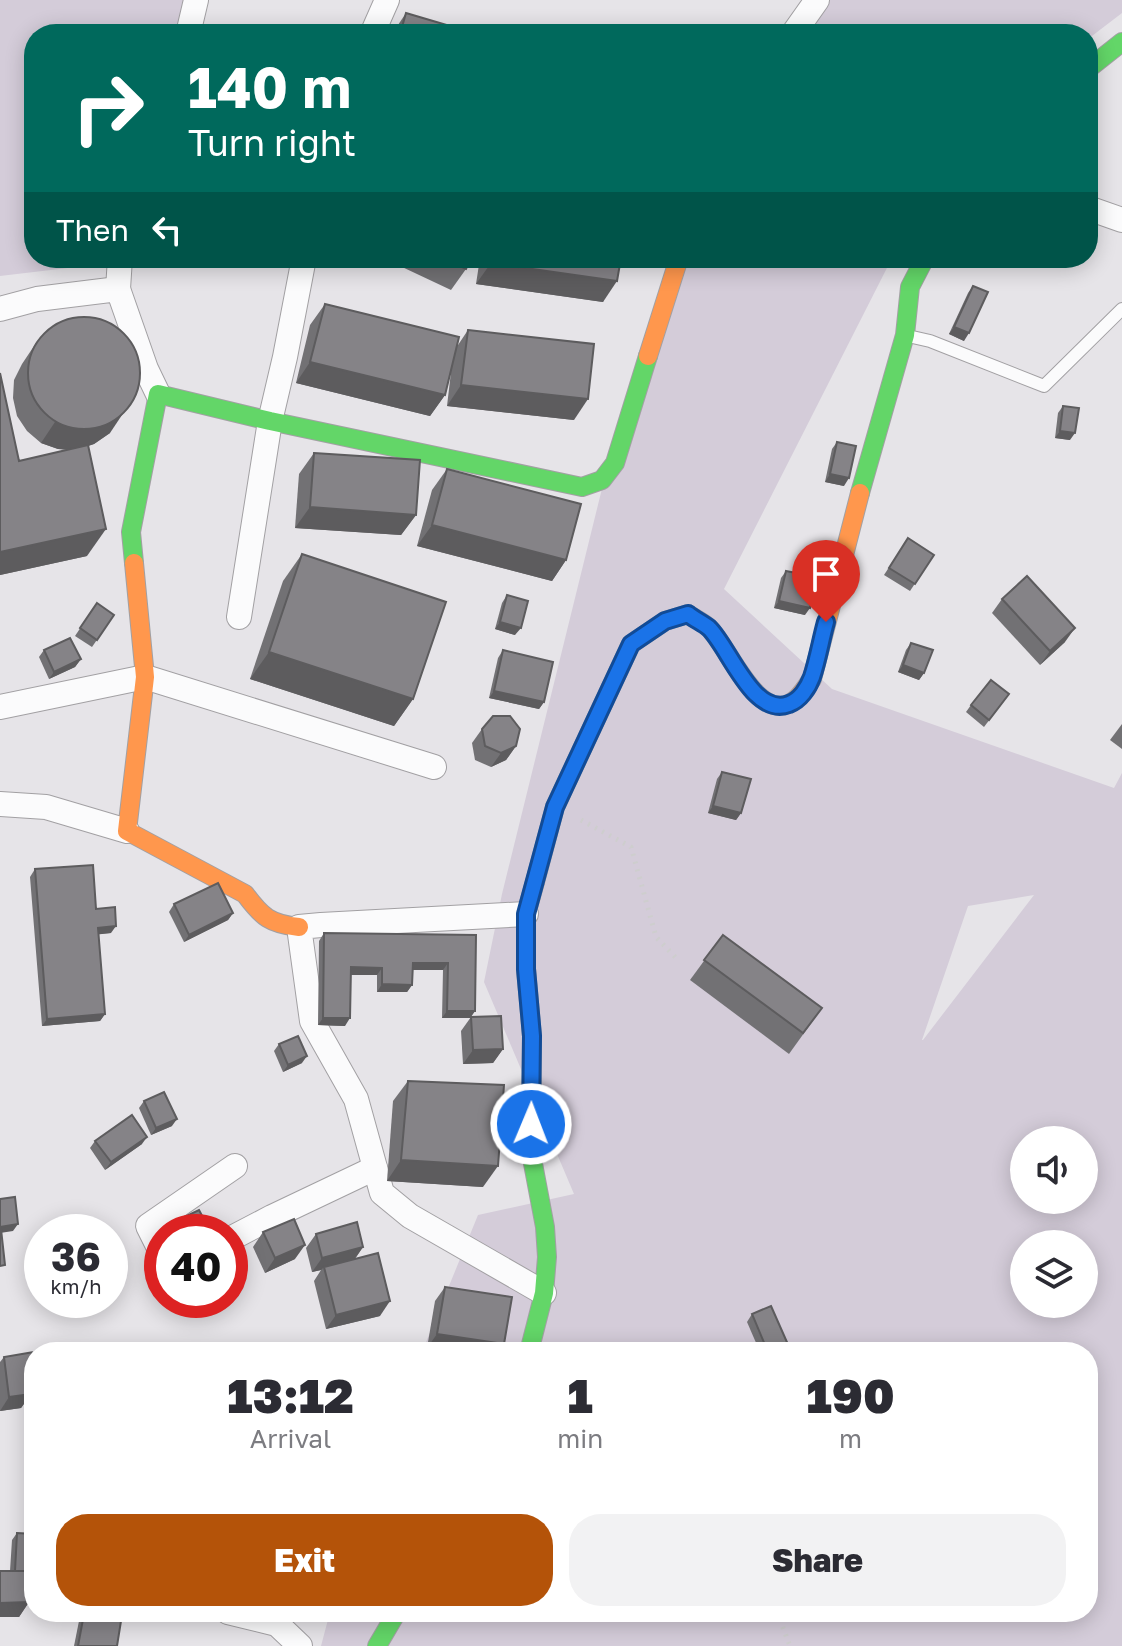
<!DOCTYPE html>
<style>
:root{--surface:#fff;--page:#f2f2f3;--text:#2b2b33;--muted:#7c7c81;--accent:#b45309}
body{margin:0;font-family:"Golos Text",sans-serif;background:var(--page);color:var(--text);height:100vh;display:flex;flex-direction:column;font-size:30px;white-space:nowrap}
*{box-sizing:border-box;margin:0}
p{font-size:26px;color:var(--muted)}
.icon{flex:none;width:44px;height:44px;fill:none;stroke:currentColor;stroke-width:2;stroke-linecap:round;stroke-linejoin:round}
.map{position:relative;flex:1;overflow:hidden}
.panel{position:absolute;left:24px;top:1342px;width:1074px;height:280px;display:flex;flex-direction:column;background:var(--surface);border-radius:32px;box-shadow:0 4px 20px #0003}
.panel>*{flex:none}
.guide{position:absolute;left:24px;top:24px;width:1074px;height:244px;border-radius:32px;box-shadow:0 4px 20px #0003;background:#00695c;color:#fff;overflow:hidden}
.buttons{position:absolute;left:1010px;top:1126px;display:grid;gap:16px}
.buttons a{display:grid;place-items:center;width:88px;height:88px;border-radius:50%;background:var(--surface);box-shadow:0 4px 20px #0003;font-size:40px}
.speed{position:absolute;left:24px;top:1214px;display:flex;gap:16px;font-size:40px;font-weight:700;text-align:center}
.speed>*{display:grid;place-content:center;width:104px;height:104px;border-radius:50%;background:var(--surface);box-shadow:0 4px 20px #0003;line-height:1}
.speed small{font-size:20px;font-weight:400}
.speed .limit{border:12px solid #d22;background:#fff;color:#111}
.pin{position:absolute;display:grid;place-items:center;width:68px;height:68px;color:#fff;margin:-82px -34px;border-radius:50% 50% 50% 0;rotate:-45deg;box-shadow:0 0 8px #0007}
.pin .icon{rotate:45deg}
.me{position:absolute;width:88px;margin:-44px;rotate:1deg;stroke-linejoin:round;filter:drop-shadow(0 0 6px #0008)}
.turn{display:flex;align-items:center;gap:28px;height:168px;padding:0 32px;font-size:36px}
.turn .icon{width:104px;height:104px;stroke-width:2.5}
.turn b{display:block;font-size:56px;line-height:68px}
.then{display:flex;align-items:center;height:76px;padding:0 32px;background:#0003;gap:16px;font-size:30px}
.eta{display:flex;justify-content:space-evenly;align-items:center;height:136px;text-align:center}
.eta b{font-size:48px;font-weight:800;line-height:56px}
.primary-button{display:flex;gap:16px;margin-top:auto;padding:16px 32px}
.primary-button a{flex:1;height:92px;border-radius:32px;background:var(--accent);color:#fff;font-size:32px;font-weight:800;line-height:92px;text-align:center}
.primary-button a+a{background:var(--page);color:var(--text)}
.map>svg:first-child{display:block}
</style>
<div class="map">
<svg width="1122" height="1646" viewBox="0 0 1122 1646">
<rect width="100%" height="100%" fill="#e6e4e8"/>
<g fill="#d4ccd9" fill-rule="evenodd">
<polygon points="0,0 205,0 202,34 34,34 34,258 152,258 0,276"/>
<polygon points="823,0 1122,0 1122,13 1088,39 1088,34 799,34"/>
<path d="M686 258H892L724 589 832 689 1114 788 1122 773V1646H321L330 1612H1088V1352H422L478 1215 574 1194 484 982 502 894 612 448ZM1034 895 923 1040H922L968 906ZM1024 1140H1084V1200H1024ZM1024 1244H1084V1304H1024Z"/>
</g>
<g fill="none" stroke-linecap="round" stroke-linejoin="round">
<defs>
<polyline id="lane" points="908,336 930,341 1044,386 1122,309"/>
<g id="street">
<polyline points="188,34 196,0"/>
<polyline points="372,34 387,0"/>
<polyline points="793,34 817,0"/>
<polyline points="1088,208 1122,220"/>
<polyline points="118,289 120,258"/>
<polyline points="0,309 37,299 118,289 146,369 158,394"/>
<polyline points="239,617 270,421 285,357 304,258"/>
<polyline points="0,707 145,677 434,767"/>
<polyline points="0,804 46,807 127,831"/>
<polyline points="526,914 321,925 299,927 312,1021 356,1099 382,1193 410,1216 544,1293"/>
<polyline points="230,1239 272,1217 375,1168"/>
<polyline points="162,1254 148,1226 235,1166"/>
<polyline points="228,1612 277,1624 300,1646"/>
</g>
<g id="fast">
<polyline points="1088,69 1122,42"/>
<polyline points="860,493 905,335 910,287 925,258"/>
<polyline points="134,563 131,532 158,394 270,421 582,487 602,480 615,463 648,356"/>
<polyline points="529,1352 544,1293 547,1257 545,1227 531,1153 532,1036 526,969 526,914 535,882"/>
<polyline points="377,1646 397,1612"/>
</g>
<g id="slow">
<polyline points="648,356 679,258"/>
<path d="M134 563 145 677 127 831 245 894C262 917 270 924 299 927"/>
<path d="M535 882 555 807 631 644 665 621 688 614C695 619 703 622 709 628 729 647 760 730 796 699 802 694 807 685 812 679L860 493"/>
</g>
</defs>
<use href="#lane" stroke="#a2a0a3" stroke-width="14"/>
<use href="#street" stroke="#a2a0a3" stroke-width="26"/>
<use href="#fast" stroke="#a2a0a3" stroke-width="20"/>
<use href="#slow" stroke="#a2a0a3" stroke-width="20"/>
<g stroke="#cecece" stroke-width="5" stroke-dasharray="2 6" stroke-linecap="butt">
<polyline points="581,820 631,847 656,937 678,960"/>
<polyline points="777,1612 790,1646"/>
</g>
<use href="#lane" stroke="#fbfbfc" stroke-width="12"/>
<use href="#street" stroke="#fbfbfc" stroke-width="24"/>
<use href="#fast" stroke="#63d668" stroke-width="18"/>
<use href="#slow" stroke="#ff974d" stroke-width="18"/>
</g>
<g fill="#727174">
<polygon points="406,13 477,34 392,34"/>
<polygon points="383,258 471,258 466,269 451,290"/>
<polygon points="480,258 621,258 603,302 476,284"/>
<polygon points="973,286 964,341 949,334 968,293"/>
<polygon points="325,304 458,345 468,330 574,420 447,406 451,372 445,395 430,416 296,383 310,325"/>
<polygon points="36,343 110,433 94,444 88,446 87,556 0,575 0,373 19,461 69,450 58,449 41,443 27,431 17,416 13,398 14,380 22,364"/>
<polygon points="1063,406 1070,440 1055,438 1058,413"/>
<polygon points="837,442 844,486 825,482 832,449"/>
<polygon points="314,453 416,515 401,535 295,528 299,474"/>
<polygon points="447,469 566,560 552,581 417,546 432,490"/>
<polygon points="908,538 934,555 910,591 884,575"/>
<polygon points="302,554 413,699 394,726 250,679 283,581"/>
<polygon points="786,571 805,615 774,608 781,578"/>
<polygon points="507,595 515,635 495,629 502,603"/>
<polygon points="1002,599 1065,642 1040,665 992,613"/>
<polygon points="97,603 114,615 92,647 75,636"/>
<polygon points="911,643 924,673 919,680 898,672 906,650"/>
<polygon points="44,650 81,659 75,667 49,679 39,657"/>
<polygon points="503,650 544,702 539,709 489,698 498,658"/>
<polygon points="1009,694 984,727 966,712 971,705"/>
<polygon points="1122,724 1122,749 1110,740"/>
<polygon points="482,729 516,746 506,760 491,767 475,760 472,743"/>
<polygon points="722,772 741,813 736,820 708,813 717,779"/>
<polygon points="35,869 96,909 111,933 98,934 105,1014 100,1021 42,1026 30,877"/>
<polygon points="174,904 233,913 228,920 184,942 169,912"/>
<polygon points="324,933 476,935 475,1011 470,1018 442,1018 443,970 413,970 412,985 407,992 377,992 377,975 351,975 345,1026 318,1025 319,941"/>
<polygon points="723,935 822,1008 789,1054 690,980"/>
<polygon points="471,1017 503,1049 493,1063 463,1064 461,1031"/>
<polygon points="279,1044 302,1063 283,1072 274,1051"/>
<polygon points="408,1081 483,1187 387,1181 393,1101"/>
<polygon points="144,1101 172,1126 151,1135 139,1108"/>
<polygon points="95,1141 142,1144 105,1170 90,1148"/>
<polygon points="178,1220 208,1227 205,1232 175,1232 173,1228"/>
<polygon points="263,1232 295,1259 265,1273 253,1247"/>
<polygon points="316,1234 363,1247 355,1259 380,1316 326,1329 314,1281 321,1270 312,1272 306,1248"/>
<polygon points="445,1287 504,1344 499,1352 452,1352 427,1348 435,1301"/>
<polygon points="752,1314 788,1352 760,1352 747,1322"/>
<polygon points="4,1357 30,1390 31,1394 21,1408 0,1411 0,1362"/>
<polygon points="17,1533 32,1580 29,1580 29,1602 19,1617 10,1571 12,1540"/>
<polygon points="84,1614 117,1646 74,1646 79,1621"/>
</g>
<g fill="#5d5c5e">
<polygon points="491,263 617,281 603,302 476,284"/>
<polygon points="954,327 969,333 964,341 949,334"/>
<polygon points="310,362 445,395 430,416 296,383"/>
<polygon points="461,385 588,399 574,420 447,406"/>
<polygon points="124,412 110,433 94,444 76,450 58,449 41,443 55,422"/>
<polygon points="1060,431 1075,433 1070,440 1055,438"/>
<polygon points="830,474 849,478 844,486 825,482"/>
<polygon points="310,507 416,515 401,535 295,528"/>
<polygon points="432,525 566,560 552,581 417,546"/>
<polygon points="106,529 87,556 0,575 0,552"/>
<polygon points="779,601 810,608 805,615 774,608"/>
<polygon points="500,622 521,628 515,635 495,629"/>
<polygon points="1075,628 1065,642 1040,665 1050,651"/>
<polygon points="269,652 413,699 394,726 250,679"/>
<polygon points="81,659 75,667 49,679 54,672"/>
<polygon points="903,665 924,673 919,680 898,672"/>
<polygon points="494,691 544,702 539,709 489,698"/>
<polygon points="516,746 506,760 491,767 501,753"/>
<polygon points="713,806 741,813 736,820 708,813"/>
<polygon points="233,913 228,920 184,942 189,935"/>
<polygon points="116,926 111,933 93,935 98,928"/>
<polygon points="413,963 448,963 443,970 408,970"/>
<polygon points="351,967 382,968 377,975 346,975"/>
<polygon points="382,984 412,985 407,992 377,992"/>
<polygon points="447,1011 475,1011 470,1018 442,1018"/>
<polygon points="105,1014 100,1021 42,1026 47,1019"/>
<polygon points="323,1018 350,1018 345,1026 318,1025"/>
<polygon points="503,1049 493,1063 463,1064 473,1050"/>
<polygon points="307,1056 302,1063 283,1072 288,1065"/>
<polygon points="177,1119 172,1126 151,1135 156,1128"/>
<polygon points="147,1137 142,1144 105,1170 111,1162"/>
<polygon points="401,1160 498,1166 483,1187 387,1181"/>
<polygon points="18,1224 13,1231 0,1233 0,1227"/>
<polygon points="305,1245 295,1259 265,1273 275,1258"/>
<polygon points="363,1247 353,1261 324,1267 321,1270 312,1272 322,1258"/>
<polygon points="390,1301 380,1316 326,1329 336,1315"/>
<polygon points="437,1334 504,1344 499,1352 452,1352 427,1348"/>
<polygon points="34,1377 34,1384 29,1391 29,1378"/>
<polygon points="31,1394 21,1408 0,1411 9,1397"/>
<polygon points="15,1572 34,1573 34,1577 32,1580 10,1579"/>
<polygon points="29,1602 19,1617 0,1617 0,1603"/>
</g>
<g fill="#858387" stroke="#5d5c5e" stroke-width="2">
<polygon points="406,13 477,34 400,34"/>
<polygon points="442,258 471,258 466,269"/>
<polygon points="492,258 621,258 617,281 491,263"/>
<polygon points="973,286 988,292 969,333 954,327"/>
<polygon points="325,304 459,337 445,395 310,362"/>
<circle cx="84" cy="373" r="56"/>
<polygon points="468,330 594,344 588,399 461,385"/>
<polygon points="0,373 19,461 88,445 106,529 0,552"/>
<polygon points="1063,406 1079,408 1075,433 1060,431"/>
<polygon points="837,442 856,446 849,478 830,474"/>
<polygon points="314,453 420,460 416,515 310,507"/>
<polygon points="447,469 581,504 566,560 432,525"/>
<polygon points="908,538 934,555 915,584 889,568"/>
<polygon points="302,554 446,602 413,699 269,652"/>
<polygon points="786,571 817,577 810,608 779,601"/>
<polygon points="1027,576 1075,628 1050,651 1002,599"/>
<polygon points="507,595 528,601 521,628 500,622"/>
<polygon points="97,603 114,615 97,640 80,628"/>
<polygon points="70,638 81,659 54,672 44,650"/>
<polygon points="911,643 933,650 924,673 903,665"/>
<polygon points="503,650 553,662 544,702 494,691"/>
<polygon points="991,680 1009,694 989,720 971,705"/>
<polygon points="493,716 510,716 520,729 516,746 501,753 485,746 482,729"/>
<polygon points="722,772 751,779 741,813 713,806"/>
<polygon points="93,865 96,909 115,907 116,926 98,928 105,1014 47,1019 35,869"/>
<polygon points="218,883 233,913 189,935 174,904"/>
<polygon points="324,933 476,935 475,1011 447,1011 448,963 413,963 412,985 382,984 382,968 351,967 350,1018 323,1018"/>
<polygon points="723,935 822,1008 803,1033 704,960"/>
<polygon points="501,1016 503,1049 473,1050 471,1017"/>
<polygon points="298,1036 307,1056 288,1065 279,1044"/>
<polygon points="408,1081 504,1085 498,1166 401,1160"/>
<polygon points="164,1092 177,1119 156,1128 144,1101"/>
<polygon points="132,1115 147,1137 111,1162 95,1141"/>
<polygon points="15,1197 18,1224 0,1227 0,1199"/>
<polygon points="199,1210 208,1227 199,1232 183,1232 178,1220"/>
<polygon points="294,1219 305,1245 275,1258 263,1232"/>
<polygon points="357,1222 363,1247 322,1258 316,1234"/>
<polygon points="0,1229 1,1229 5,1265 0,1266"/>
<polygon points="378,1253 390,1301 336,1315 324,1267"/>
<polygon points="445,1287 512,1297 504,1344 437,1334"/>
<polygon points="771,1306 790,1349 783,1352 768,1352 752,1314"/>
<polygon points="34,1352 34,1377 29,1378 31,1394 9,1397 4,1357"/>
<polygon points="17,1533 34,1534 34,1573 15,1571"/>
<polygon points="0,1571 29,1571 29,1602 0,1603"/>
<polygon points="84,1614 121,1621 117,1646 78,1646"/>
</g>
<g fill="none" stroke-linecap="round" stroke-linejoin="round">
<defs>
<path id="route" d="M531 1124 532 1036 526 969V914L555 807 631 644 665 621 688 614C694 619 703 623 709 628 729 647 753 718 789 704 800 700 808 688 812 677 818 659 821 640 826 622"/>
</defs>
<use href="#route" stroke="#114b97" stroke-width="20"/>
<use href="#route" stroke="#1a73e8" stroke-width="14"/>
</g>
</svg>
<div class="buttons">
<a><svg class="icon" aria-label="sound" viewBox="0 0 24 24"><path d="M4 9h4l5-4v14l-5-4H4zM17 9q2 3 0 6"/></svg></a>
<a><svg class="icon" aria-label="layers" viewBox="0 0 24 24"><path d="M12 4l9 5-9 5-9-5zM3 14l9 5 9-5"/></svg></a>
</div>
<div class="speed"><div>36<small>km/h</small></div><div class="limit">40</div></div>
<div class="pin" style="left:826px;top:622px;background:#d93025"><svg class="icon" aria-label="arrive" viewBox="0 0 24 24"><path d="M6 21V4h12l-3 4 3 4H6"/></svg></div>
<svg class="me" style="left:531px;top:1124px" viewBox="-20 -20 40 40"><circle r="17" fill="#1a73e8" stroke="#fff" stroke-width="3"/><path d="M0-11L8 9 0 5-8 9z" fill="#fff"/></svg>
<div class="guide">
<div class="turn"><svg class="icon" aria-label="right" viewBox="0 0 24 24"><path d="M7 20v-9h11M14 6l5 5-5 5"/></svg><div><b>140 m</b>Turn right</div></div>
<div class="then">Then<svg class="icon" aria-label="left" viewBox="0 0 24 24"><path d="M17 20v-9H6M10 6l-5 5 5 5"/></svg></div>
</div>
<section class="panel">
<div class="eta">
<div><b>13:12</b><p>Arrival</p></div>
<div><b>1</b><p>min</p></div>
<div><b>190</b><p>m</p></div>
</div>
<div class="primary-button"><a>Exit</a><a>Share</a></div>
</section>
</div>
